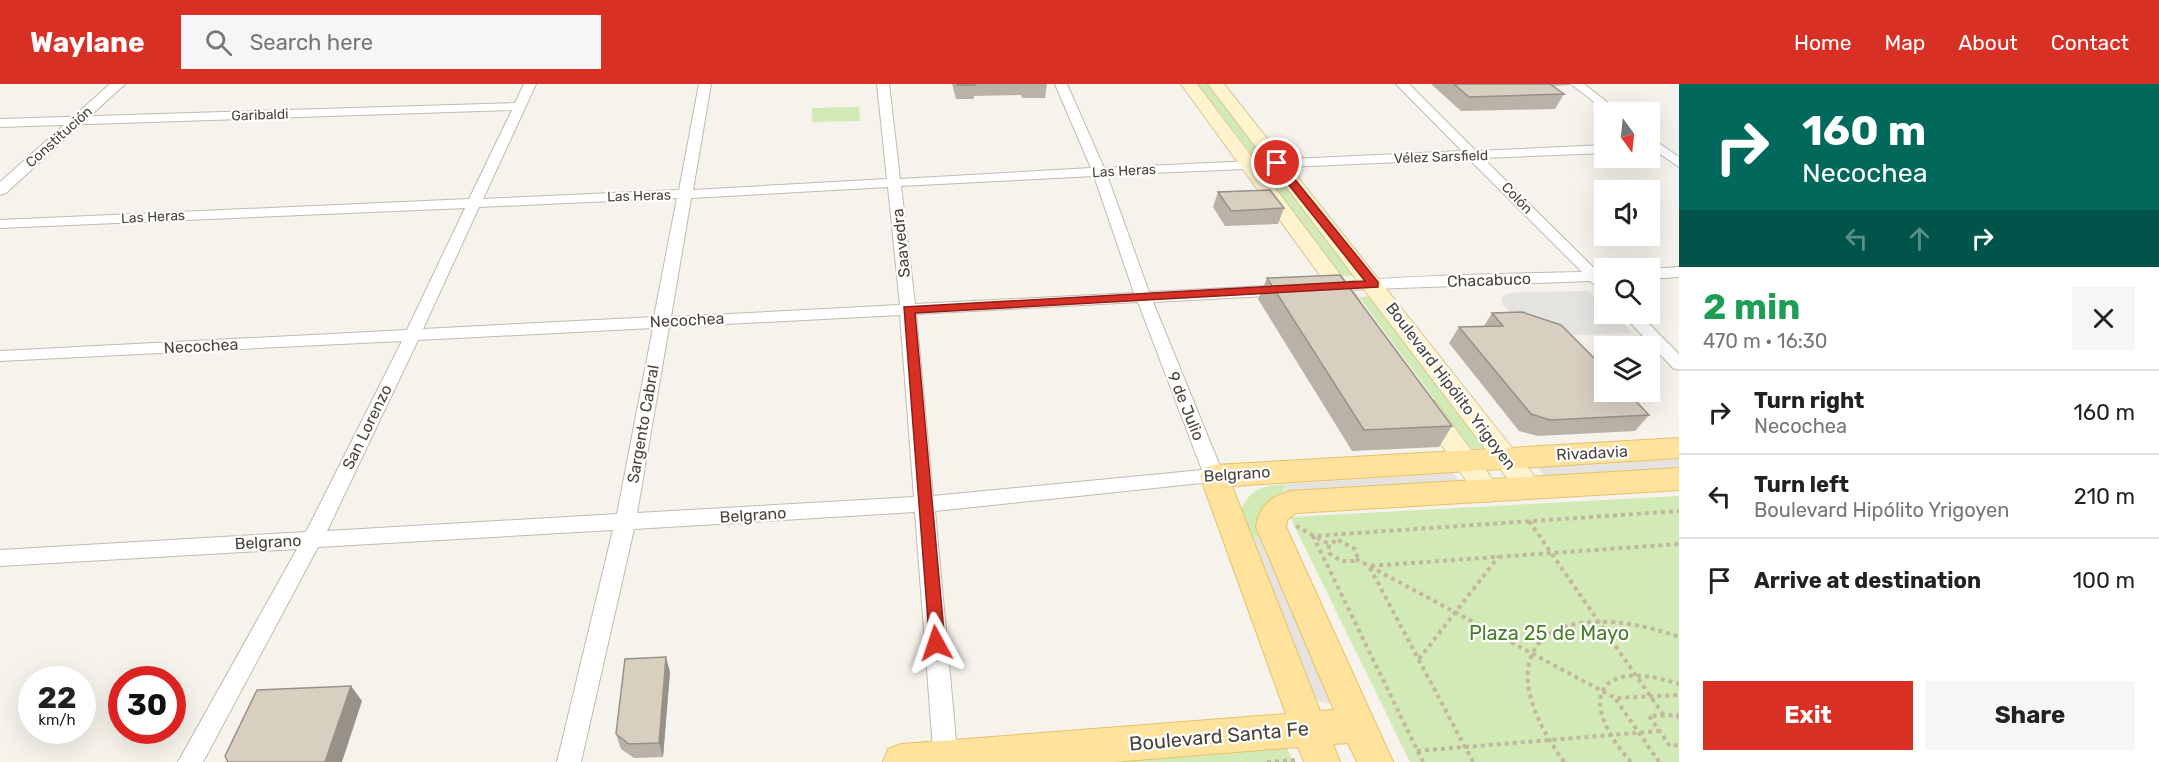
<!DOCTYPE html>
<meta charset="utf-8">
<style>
:root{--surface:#fff;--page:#f6f6f6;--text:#222;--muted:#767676;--line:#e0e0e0;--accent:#d93025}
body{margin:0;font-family:Rubik,sans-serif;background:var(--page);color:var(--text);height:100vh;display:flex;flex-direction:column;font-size:22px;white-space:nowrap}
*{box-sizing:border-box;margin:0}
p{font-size:20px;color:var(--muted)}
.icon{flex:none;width:33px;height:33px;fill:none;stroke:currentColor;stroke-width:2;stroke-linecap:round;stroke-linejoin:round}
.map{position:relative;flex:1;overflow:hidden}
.drawer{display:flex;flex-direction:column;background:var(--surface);width:480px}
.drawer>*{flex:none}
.top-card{background:#00695c;color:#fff;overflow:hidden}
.needle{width:39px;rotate:165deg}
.tools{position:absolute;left:1594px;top:18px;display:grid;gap:12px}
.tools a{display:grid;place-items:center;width:66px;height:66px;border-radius:0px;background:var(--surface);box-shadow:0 6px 24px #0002;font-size:30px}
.speed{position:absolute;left:18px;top:582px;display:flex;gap:12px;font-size:30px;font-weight:700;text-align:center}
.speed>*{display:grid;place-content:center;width:78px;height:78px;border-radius:50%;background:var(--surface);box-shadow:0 6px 24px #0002;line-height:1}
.speed small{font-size:15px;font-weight:400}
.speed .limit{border:9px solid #d22;background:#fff;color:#111}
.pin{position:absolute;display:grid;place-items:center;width:51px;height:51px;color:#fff;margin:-26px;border:3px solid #fff;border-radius:50%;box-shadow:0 2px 6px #0007}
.me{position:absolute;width:66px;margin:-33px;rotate:355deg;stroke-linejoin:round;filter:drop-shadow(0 0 4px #0008)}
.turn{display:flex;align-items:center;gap:21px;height:126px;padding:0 24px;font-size:27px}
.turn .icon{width:78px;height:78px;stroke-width:2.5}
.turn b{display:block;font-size:42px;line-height:51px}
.lanes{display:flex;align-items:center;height:57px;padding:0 24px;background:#0003;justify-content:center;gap:30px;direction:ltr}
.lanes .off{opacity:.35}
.round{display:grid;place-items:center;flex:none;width:63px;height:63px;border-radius:0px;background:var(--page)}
.head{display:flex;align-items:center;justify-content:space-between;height:102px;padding:0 24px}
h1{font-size:36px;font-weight:700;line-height:45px;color:#1e9e55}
.cta{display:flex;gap:12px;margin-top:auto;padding:12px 24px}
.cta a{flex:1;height:69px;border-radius:0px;background:var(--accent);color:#fff;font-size:24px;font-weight:700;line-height:69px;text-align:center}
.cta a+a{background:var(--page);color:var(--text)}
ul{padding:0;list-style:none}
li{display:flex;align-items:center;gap:18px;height:84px;padding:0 24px;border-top:2px solid var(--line)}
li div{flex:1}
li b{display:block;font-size:22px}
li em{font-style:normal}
header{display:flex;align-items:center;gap:36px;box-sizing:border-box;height:84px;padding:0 30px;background:var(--accent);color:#fff}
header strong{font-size:28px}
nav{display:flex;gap:33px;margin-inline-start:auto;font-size:21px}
.search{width:420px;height:54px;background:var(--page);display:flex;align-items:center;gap:15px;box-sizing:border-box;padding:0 21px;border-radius:0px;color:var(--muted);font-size:22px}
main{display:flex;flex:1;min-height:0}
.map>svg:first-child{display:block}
</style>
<header>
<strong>Waylane</strong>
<div class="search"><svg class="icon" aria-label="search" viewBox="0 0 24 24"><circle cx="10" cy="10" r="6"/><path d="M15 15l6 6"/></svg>Search here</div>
<nav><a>Home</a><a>Map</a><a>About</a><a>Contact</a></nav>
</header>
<main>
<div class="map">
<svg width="1679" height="678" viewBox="0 0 1679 678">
<rect width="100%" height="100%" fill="#f6f3ec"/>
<g fill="#d2eab5">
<polygon points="1198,0 1208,0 1265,73 1254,74"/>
<polygon points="859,23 860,37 812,38 812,24"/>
<polygon points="1275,88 1355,192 1342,192 1264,89"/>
<polygon points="1371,212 1485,364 1471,365 1359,213"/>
<path d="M1286 400 1263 449 1251 457 1240 427C1252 403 1262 402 1286 400Z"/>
<polygon points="1679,412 1679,678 1410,678 1290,433"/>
<polygon points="1286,662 1293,678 1075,678"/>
</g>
<g fill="#e5e3e0">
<polygon points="1589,207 1605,223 1605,230 1612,230 1633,249 1553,252 1522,240 1504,222 1501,214 1506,210 1519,208"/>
<polygon points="1679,375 1679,386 1545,394 1539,383"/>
<polygon points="1453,389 1462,400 1283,411 1286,400"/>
<polygon points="1263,449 1335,620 1317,617 1251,457"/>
</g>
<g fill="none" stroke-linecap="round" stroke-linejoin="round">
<defs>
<g id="minor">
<path d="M524 0H536L483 115 679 106 699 0H711L693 106 887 95 877 0H889L900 95 1091 84 1055 0H1067L1104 84 1462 67 1396 0H1409L1476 67 1605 61V69L1483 74 1598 188 1605 187V201H1595L1590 197 1320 207 1317 204C1327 192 1550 189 1582 188L1469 75 1107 91 1149 208 1286 201 1294 206 1286 211 1153 218 1224 392 1221 397 935 427 958 678H934L915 428 634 445 581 678H557L613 446 318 463 203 678H178L297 465 0 482V466L306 448 402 257 0 277V267L407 246 465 124 0 144V136L469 115 512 26 0 43V35L515 19ZM1094 92 1134 209 915 220 901 102ZM888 103 900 221 671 233 691 114ZM677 114 654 233 423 245 479 123ZM1138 218 1202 386 933 412 916 230ZM900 231 914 413 637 429 669 243ZM653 244 617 430 327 447 418 256Z"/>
<polygon points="1571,0 1584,0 1620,28 1607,28"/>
<polygon points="1650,53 1679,73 1679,83 1650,63"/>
<polygon points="1679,183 1679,193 1650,195 1650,185"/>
<polygon points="1622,230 1639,230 1679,270 1679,286 1673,284"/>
</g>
<polygon id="tertiary" points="110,0 125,0 6,109 0,111 0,98"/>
<g id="secondary">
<polygon points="1181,0 1197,0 1357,213 1360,218 1357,223 1343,223"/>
<polygon points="1208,0 1224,0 1539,398 1543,405 1539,412 1530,415 1521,412"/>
<polygon points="1427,315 1435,317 1497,401 1501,408 1497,415 1488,418 1479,415 1415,323 1419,317"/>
</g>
<path id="primary" d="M1679 354V374L1232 402 1320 627 1334 626 1256 443C1259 422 1270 413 1290 407L1679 384V406L1296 429 1287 436 1286 443 1393 678H1357L1348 659 1333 660 1340 678H1304L1298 663 1114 678H883L888 665 901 660 1286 630 1200 392 1204 384 1214 381Z"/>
</defs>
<use href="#minor" stroke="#c2bbae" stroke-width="2"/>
<use href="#tertiary" stroke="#c2bbae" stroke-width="2"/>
<use href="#secondary" stroke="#d6c79b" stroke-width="2"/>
<use href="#primary" stroke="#e6c16a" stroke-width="2"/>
<g stroke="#c4b79f" stroke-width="4" stroke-dasharray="4 4" stroke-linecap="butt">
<polyline points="1529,437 1664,632"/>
<polyline points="1296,442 1329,460"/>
<polygon points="1338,456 1355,465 1357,472 1354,477 1341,477 1329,469 1329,460"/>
<polyline points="1356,475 1615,614"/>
<polyline points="1419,575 1499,472"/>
<polyline points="1679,634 1677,631 1649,632 1670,662 1679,661"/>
<polyline points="1417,667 1659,647"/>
<polyline points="1267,678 1295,676"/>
<polyline points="1423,678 1313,452 1679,427"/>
<polyline points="1473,678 1369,482 1679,460"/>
<path d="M1564 678C1476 556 1561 511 1679 553"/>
<path d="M1631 678C1576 616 1596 573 1679 600"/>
<polyline points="1659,678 1615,614 1679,611"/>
</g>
<use href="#minor" fill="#fff" fill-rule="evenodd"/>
<use href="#tertiary" fill="#fff" fill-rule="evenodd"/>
<use href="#secondary" fill="#fff3cd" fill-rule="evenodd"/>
<use href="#primary" fill="#ffe39c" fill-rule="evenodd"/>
</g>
<g fill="#bab2a6">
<polygon points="952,0 1047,0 1045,14 1022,14 1021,11 974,12 974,15 956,15"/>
<polygon points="1431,0 1570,0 1569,1 1552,2 1564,10 1555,25 1461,27"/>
<polygon points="1218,108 1284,124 1278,140 1225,142 1213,123"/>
<polygon points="1267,194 1452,342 1439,363 1352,367 1258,215"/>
<polygon points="1492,229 1649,331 1635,347 1538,352 1519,347 1449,259 1459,243 1484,242"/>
<polygon points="670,588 663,673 634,674 621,665 616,650"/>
</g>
<g fill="#979187">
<polygon points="666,573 670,588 663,673 659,659"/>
<polygon points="351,602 362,617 342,678 325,678"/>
</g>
<g fill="#d8cfc1" stroke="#979187" stroke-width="1.5">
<rect x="957" y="0" width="18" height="1"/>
<polygon points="1454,0 1550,0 1564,10 1469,13"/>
<polygon points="1270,106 1284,124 1231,127 1218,108"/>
<polygon points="1340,191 1452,342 1364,346 1267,194"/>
<polygon points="1522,228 1561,241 1605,285 1605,308 1627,308 1649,331 1550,336 1531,330 1459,243 1503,242 1492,229"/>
<polygon points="666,573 659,659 629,660 616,650 625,575"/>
<polygon points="351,602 325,678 228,678 225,672 257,606"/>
</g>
<polygon fill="#d93025" stroke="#8d1f18" stroke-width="1.5" points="1273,77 1280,77 1378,198 1378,203 915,229 945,559 942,564 936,566 930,564 904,223 1365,197 1273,81"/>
<g text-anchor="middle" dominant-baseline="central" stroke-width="4.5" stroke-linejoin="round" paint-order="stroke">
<g font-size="14" fill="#4b4439" stroke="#fff">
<text transform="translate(260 31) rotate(-2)">Garibaldi</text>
<text transform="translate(59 53) rotate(-42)">Constitución</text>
<text transform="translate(1441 73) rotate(-2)">Vélez Sarsfield</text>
<text transform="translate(1124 87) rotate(-3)">Las Heras</text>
<text transform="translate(639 112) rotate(-2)">Las Heras</text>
<text transform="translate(1517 114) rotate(46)">Colón</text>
<text transform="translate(153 133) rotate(-3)">Las Heras</text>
</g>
<g font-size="16" fill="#4b4439" stroke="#fff">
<text transform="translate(901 159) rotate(-96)">Saavedra</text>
<text transform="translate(1489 196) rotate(-2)">Chacabuco</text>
<text transform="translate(687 236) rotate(-3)">Necochea</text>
<text transform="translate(201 262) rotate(-3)">Necochea</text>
<text transform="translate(1451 302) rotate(53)">Boulevard Hipólito Yrigoyen</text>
<text transform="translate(1186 322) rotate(68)">9 de Julio</text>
<text transform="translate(643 340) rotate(-80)">Sargento Cabral</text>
<text transform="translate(367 343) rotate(-64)">San Lorenzo</text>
<text transform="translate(1592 369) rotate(-3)">Rivadavia</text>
<text transform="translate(1237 390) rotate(-4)">Belgrano</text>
<text transform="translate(753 431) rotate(-4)">Belgrano</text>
<text transform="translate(268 458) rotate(-3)">Belgrano</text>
</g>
<g font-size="20" fill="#4a7f2a" stroke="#fff">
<text x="1549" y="549">Plaza 25 de Mayo</text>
</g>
<g font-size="20" fill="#4b4439" stroke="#fff">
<text transform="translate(1219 652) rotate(-5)">Boulevard Santa Fe</text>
</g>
</g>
</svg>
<div class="tools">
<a><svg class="needle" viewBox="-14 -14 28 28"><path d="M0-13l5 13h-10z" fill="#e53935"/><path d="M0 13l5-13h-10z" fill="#767676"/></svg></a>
<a><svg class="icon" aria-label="sound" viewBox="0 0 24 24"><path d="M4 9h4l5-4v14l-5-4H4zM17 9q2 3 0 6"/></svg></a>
<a><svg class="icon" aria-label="search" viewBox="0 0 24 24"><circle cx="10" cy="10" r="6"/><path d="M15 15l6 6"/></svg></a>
<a><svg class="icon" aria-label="layers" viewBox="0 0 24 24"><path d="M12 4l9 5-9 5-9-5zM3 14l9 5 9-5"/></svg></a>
</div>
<div class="speed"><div>22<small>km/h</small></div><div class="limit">30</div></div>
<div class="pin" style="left:1277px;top:79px;background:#d93025"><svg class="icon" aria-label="arrive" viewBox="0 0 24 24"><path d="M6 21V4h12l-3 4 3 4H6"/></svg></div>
<svg class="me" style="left:936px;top:559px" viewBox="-20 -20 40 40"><path d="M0-17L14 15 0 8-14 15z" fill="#d93025" stroke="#fff" stroke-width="4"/></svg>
</div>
<section class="drawer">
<div class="top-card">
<div class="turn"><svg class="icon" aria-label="right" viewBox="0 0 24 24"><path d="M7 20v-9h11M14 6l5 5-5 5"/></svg><div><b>160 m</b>Necochea</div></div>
<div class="lanes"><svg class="icon off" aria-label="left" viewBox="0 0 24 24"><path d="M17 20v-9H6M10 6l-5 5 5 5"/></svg><svg class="icon off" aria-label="ahead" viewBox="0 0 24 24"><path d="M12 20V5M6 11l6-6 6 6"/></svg><svg class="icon" aria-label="right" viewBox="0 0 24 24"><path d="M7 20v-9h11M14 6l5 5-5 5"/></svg></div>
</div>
<div class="head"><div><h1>2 min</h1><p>470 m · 16:30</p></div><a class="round"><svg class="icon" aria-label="close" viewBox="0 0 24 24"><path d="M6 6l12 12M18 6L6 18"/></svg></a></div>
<ul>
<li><svg class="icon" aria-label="right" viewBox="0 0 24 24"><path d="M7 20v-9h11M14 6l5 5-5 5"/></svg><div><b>Turn right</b><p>Necochea</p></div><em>160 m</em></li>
<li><svg class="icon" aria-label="left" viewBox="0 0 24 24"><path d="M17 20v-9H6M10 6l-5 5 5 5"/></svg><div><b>Turn left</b><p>Boulevard Hipólito Yrigoyen</p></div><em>210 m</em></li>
<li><svg class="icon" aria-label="arrive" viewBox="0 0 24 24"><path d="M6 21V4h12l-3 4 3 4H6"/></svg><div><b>Arrive at destination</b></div><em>100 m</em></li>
</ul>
<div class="cta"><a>Exit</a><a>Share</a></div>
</section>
</main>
